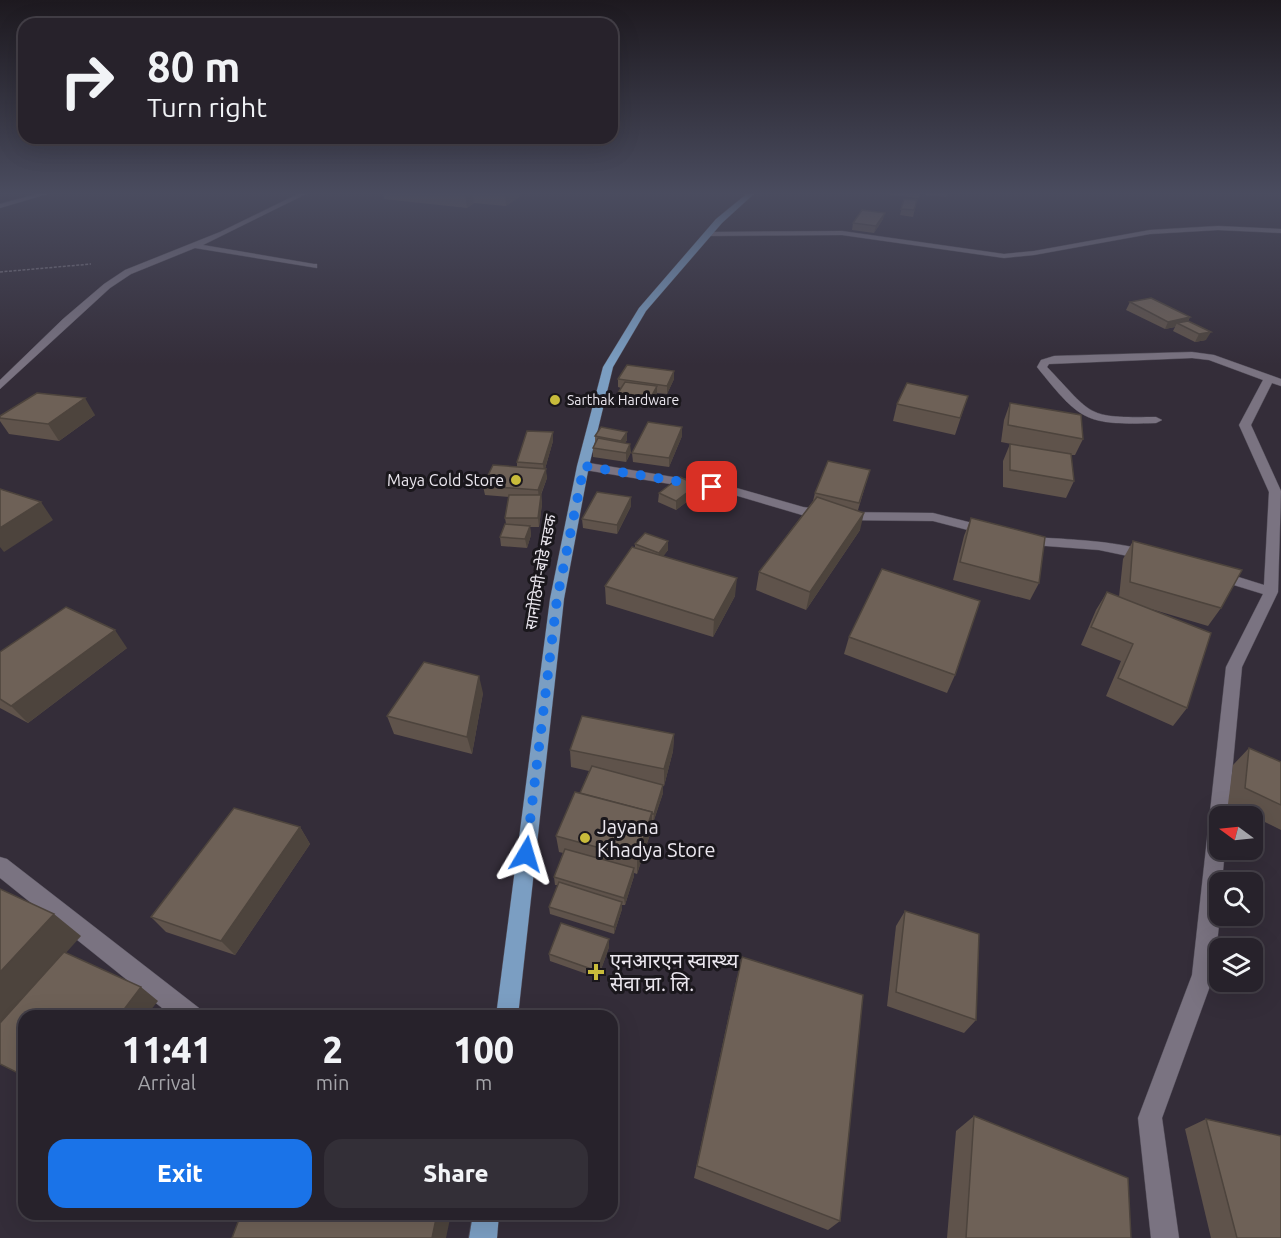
<!DOCTYPE html>
<meta charset="utf-8">
<style>
:root{--surface:#27222b;--page:#332f37;--text:#f1f3f6;--muted:#a4a4a9;--line:#433f47;--accent:#1a73e8}
body{margin:0;font-family:Ubuntu,"Noto Sans Devanagari",sans-serif;background:var(--page);color:var(--text);height:100vh;display:flex;flex-direction:column;font-size:22px;white-space:nowrap}
*{box-sizing:border-box;margin:0}
p{font-size:20px;color:var(--muted)}
.icon{flex:none;width:33px;height:33px;fill:none;stroke:currentColor;stroke-width:2;stroke-linecap:round;stroke-linejoin:round}
.map{position:relative;flex:1;overflow:hidden}
.sheet{position:absolute;left:18px;top:1010px;width:600px;height:210px;display:flex;flex-direction:column;background:var(--surface);border-radius:18px;box-shadow:0 6px 24px #0002,0 0 0 2px var(--line)}
.sheet>*{flex:none}
.banner{position:absolute;left:18px;top:18px;width:600px;height:126px;border-radius:18px;box-shadow:0 6px 24px #0002,0 0 0 2px var(--line);background:#27222b;color:var(--text);overflow:hidden}
.needle{width:39px;rotate:285deg}
.buttons{position:absolute;left:1209px;top:806px;display:grid;gap:12px}
.buttons a{display:grid;place-items:center;width:54px;height:54px;border-radius:12px;background:var(--surface);box-shadow:0 6px 24px #0002,0 0 0 2px var(--line);font-size:30px}
.pin{position:absolute;display:grid;place-items:center;width:51px;height:51px;color:#fff;margin:-26px;border-radius:12px;box-shadow:0 3px 9px #0006}
.me{position:absolute;width:66px;margin:-33px;rotate:7deg;stroke-linejoin:round;filter:drop-shadow(0 0 4px #0008)}
.turn{display:flex;align-items:center;gap:21px;height:126px;padding:0 30px;font-size:27px}
.turn .icon{width:78px;height:78px;stroke-width:2.5}
.turn b{display:block;font-size:42px;line-height:51px}
.eta{display:flex;justify-content:space-evenly;align-items:center;height:102px;text-align:center}
.eta b{font-size:36px;font-weight:800;line-height:42px}
.primary-button{display:flex;gap:12px;margin-top:auto;padding:12px 30px}
.primary-button a{flex:1;height:69px;border-radius:18px;background:var(--accent);color:#fff;font-size:24px;font-weight:800;line-height:69px;text-align:center}
.primary-button a+a{background:var(--page);color:var(--text)}
.map>svg:first-child{display:block}
</style>
<div class="map">
<svg width="1281" height="1238" viewBox="0 0 1281 1238">
<rect width="100%" height="100%" fill="#342d39"/>
<g fill="none" stroke-linecap="round" stroke-linejoin="round">
<defs>
<g id="minor">
<polygon points="44,192 54,192 0,208 0,204"/>
<polygon points="302,192 310,192 203,245 314,264 317,264 317,268 195,248 131,274 110,288 0,389 0,380 63,319 104,284 125,270 220,232"/>
<polygon points="1218,226 1281,229 1281,233 1218,230 1150,234 1034,255 1004,258 842,235 708,236 704,234 708,232 842,231 1004,254 1034,251 1150,230"/>
<path d="M1192 352 1214 355 1281 379V386L1272 383 1251 425 1281 491 1278 592 1242 667 1228 816H1220V849H1225L1222 882H1220V914L1214 975 1162 1118 1179 1238H1151L1138 1118 1192 975 1226 667 1263 594 1211 578 1209 575 1216 570 1264 585 1269 492 1239 425 1263 380 1209 360 1192 358 1049 364 1047 367C1094 416 1085 418 1156 417L1162 420 1156 423C1086 425 1081 422 1037 367L1041 360 1054 356Z"/>
<polygon points="583,462 733,487 803,507 838,512 933,513 992,528 994,531 987,535 933,521 838,520 802,515 731,494 579,469 579,463"/>
<path d="M1025 537C1048 538 1141 541 1154 556L1147 560 1099 550 1020 544 1018 541Z"/>
<polygon points="0,857 7,859 199,1008 202,1016 172,1016 0,878"/>
</g>
<g id="primary">
<polygon points="749,192 756,192 722,223 646,311 613,367 589,466 564,599 518,1016 496,1016 550,599 577,466 603,367 639,308 716,219"/>
<polygon points="473,1214 499,1214 497,1238 469,1238"/>
</g>
</defs>
<use href="#minor" stroke="#514c57" stroke-width="1"/>
<use href="#primary" stroke="#514c57" stroke-width="1"/>
<polyline stroke="#76707b" stroke-width="1.5" stroke-dasharray="3 1.5" stroke-linecap="butt" points="0,272 91,264"/>
<use href="#minor" fill="#7a7381" fill-rule="evenodd"/>
<use href="#primary" fill="#7b9ec2" fill-rule="evenodd"/>
</g>
<g fill="#5f534b">
<polygon points="383,192 518,192 519,197 506,206 474,203 467,208 384,199"/>
<polygon points="891,192 920,192 919,198 890,195"/>
<polygon points="925,192 948,192 946,197 925,195"/>
<polygon points="904,199 917,200 913,217 900,215"/>
<polygon points="883,219 874,233 852,230 853,223"/>
<polygon points="1130,302 1190,317 1188,321 1206,340 1195,342 1173,331 1175,327 1165,329 1126,310"/>
<polygon points="618,379 674,379 667,394 657,393 651,406 618,401 618,393 621,388 618,387"/>
<polygon points="968,396 955,435 893,421 897,404"/>
<polygon points="1010,403 1083,439 1075,455 1071,455 1074,481 1066,498 1003,487 1003,461 1010,444 1049,451 1001,442 1004,420"/>
<polygon points="95,415 59,441 9,434 0,421 0,416"/>
<polygon points="553,432 553,441 545,469 547,478 541,495 542,504 539,527 530,527 531,535 527,548 501,546 500,537 506,524 505,518 509,497 485,495 483,486 517,467 517,462"/>
<polygon points="595,436 627,440 625,443 631,452 626,462 593,457 593,448 595,444"/>
<polygon points="682,436 669,467 633,462 632,453"/>
<polygon points="870,470 858,510 860,530 806,610 756,590 759,572 813,501 815,493"/>
<polygon points="659,493 697,494 676,510 658,502"/>
<polygon points="631,506 617,534 583,528 582,519"/>
<polygon points="971,518 1039,583 1030,600 953,580 964,536"/>
<polygon points="1133,541 1221,608 1208,626 1151,609 1187,708 1173,726 1106,696 1121,661 1081,645 1096,610 1107,592 1119,597 1123,559"/>
<polygon points="635,544 668,550 663,556 735,596 713,637 606,604 605,586 635,548"/>
<polygon points="849,637 955,675 947,693 844,654"/>
<polygon points="127,648 28,723 0,708 0,652"/>
<polygon points="483,693 472,754 394,734 387,716"/>
<polygon points="674,734 673,751 664,786 663,786 663,793 653,823 652,822 652,828 637,874 634,873 634,876 625,905 622,905 622,909 614,934 550,914 549,907 558,885 555,885 554,877 563,853 559,852 556,836 580,793 589,771 571,767 570,750"/>
<polygon points="1249,748 1281,762 1281,830 1228,804 1233,765"/>
<polygon points="300,827 310,844 235,955 166,932 151,917"/>
<polygon points="905,911 976,1020 964,1033 887,1006 896,926"/>
<polygon points="609,947 598,978 550,961 549,954"/>
<polygon points="737,977 840,1221 828,1230 694,1178"/>
<polygon points="974,1116 1131,1238 947,1238 956,1131"/>
<polygon points="1206,1119 1281,1238 1211,1238 1185,1129"/>
</g>
<g fill="#4d443d">
<polygon points="465,192 472,192 474,203 467,208"/>
<polygon points="505,192 518,192 519,197 506,206"/>
<polygon points="885,213 883,219 874,233 876,226"/>
<polygon points="1190,317 1186,325 1177,323 1175,327 1165,329 1168,322"/>
<polygon points="1211,332 1206,340 1195,342 1199,334"/>
<polygon points="674,371 674,379 667,394 667,386"/>
<polygon points="657,386 657,394 651,406 651,397"/>
<polygon points="85,398 95,415 59,441 48,424"/>
<polygon points="682,427 682,436 669,467 669,458"/>
<polygon points="553,432 553,441 544,472 543,464"/>
<polygon points="627,432 627,440 621,450 621,441"/>
<polygon points="630,444 631,452 626,462 626,453"/>
<polygon points="546,469 547,478 539,499 538,490"/>
<polygon points="697,485 697,494 676,510 676,501"/>
<polygon points="541,495 542,504 539,527 538,518"/>
<polygon points="631,497 631,506 617,534 617,525"/>
<polygon points="41,502 53,520 4,552 0,547 0,528"/>
<polygon points="864,513 860,530 806,610 810,592"/>
<polygon points="530,526 531,535 527,548 525,539"/>
<polygon points="668,541 668,550 659,562 659,553"/>
<polygon points="737,578 735,596 713,637 714,620"/>
<polygon points="115,630 127,648 28,723 11,706"/>
<polygon points="479,676 483,693 472,754 467,737"/>
<polygon points="674,734 673,751 664,786 664,769"/>
<polygon points="663,785 663,793 653,823 654,814"/>
<polygon points="652,812 652,828 637,874 637,858"/>
<polygon points="300,827 310,844 235,955 221,941"/>
<polygon points="634,868 634,876 625,905 624,898"/>
<polygon points="622,902 622,909 614,934 614,927"/>
<polygon points="54,914 81,936 0,1027 0,972"/>
<polygon points="609,939 609,947 598,978 597,971"/>
<polygon points="141,987 158,1001 146,1016 119,1016"/>
<polygon points="437,1214 451,1214 446,1238 432,1238"/>
</g>
<g fill="#6e6157" stroke="#4d443d" stroke-width="1.5">
<polygon points="904,199 917,200 914,210 901,209"/>
<polygon points="862,210 885,213 876,226 853,223"/>
<polygon points="1151,298 1190,317 1168,322 1130,302"/>
<polygon points="1188,321 1211,332 1199,334 1177,323"/>
<polygon points="627,365 674,371 667,386 618,379"/>
<polygon points="625,382 657,386 651,397 618,393"/>
<polygon points="907,383 968,396 960,418 897,404"/>
<polygon points="37,393 85,398 48,424 0,418 0,416"/>
<polygon points="1010,403 1081,415 1083,439 1008,425"/>
<polygon points="648,422 682,427 669,458 632,453"/>
<polygon points="601,427 627,432 621,441 595,436"/>
<polygon points="527,431 553,432 543,464 517,462"/>
<polygon points="598,438 630,444 626,453 593,448"/>
<polygon points="1010,444 1071,454 1074,481 1010,470"/>
<polygon points="828,461 870,470 859,503 815,493"/>
<polygon points="493,465 546,469 538,490 483,486"/>
<polygon points="680,477 697,485 676,501 659,493"/>
<polygon points="0,489 41,502 0,528"/>
<polygon points="597,492 631,497 617,525 582,519"/>
<polygon points="509,495 541,495 538,518 505,518"/>
<polygon points="817,497 864,513 810,592 759,572"/>
<polygon points="971,518 1045,537 1039,583 960,562"/>
<polygon points="505,524 530,526 525,539 500,537"/>
<polygon points="645,533 668,541 659,553 635,544"/>
<polygon points="1133,541 1242,570 1221,608 1130,582"/>
<polygon points="632,547 737,578 714,620 605,586"/>
<polygon points="882,569 980,601 955,675 849,637"/>
<polygon points="1107,592 1211,633 1187,708 1118,678 1133,644 1091,627"/>
<polygon points="66,607 115,630 11,706 0,699 0,652"/>
<polygon points="424,662 479,676 467,737 387,716"/>
<polygon points="582,716 674,734 664,769 570,750"/>
<polygon points="1249,748 1281,762 1281,805 1245,788"/>
<polygon points="592,766 663,785 654,814 652,814 652,812 580,793"/>
<polygon points="575,792 652,812 637,858 556,836"/>
<polygon points="234,808 300,827 221,941 151,917"/>
<polygon points="565,849 634,868 624,898 554,877"/>
<polygon points="559,882 622,902 614,927 549,907"/>
<polygon points="0,889 54,914 0,972"/>
<polygon points="905,911 979,934 976,1020 896,992"/>
<polygon points="561,923 609,939 597,971 549,954"/>
<polygon points="64,952 141,987 119,1016 24,1016 24,1076 0,1064 0,1023"/>
<polygon points="742,957 863,995 840,1221 697,1166"/>
<polygon points="974,1116 1128,1178 1131,1238 966,1238"/>
<polygon points="1206,1119 1281,1136 1281,1238 1237,1238"/>
<polygon points="241,1214 437,1214 432,1238 232,1238"/>
</g>
<linearGradient id="sky" x2="0" y2="1"><stop stop-color="#1d191f"/><stop offset="0.53" stop-color="#4a4c5f"/><stop offset="1" stop-color="#4a4c5f" stop-opacity="0"/></linearGradient>
<rect width="1281" height="365" fill="url(#sky)"/>
<g fill="none" stroke-linecap="round" stroke-linejoin="round">
<polyline stroke="#1a73e8" stroke-width="10" stroke-dasharray="0 18" points="526,854 557,599 584,466 712,487"/>
</g>
<g fill="#c8bb3b" stroke="#1a171c" stroke-width="2">
<circle cx="555" cy="400" r="6"/>
<circle cx="516" cy="480" r="6"/>
<circle cx="585" cy="838" r="6"/>
<path d="M593 963h6v6h6v6h-6v6h-6v-6h-6v-6h6z"/>
</g>
<g text-anchor="middle" dominant-baseline="central" stroke-width="6" stroke-linejoin="round" paint-order="stroke">
<g font-size="14" fill="#ebe7ef" stroke="#1a171c" text-anchor="start">
<text x="567" y="400">Sarthak Hardware</text>
</g>
<g font-size="16" fill="#ebe7ef" stroke="#1a171c" text-anchor="end">
<text x="504" y="480">Maya Cold Store</text>
</g>
<g font-size="16" fill="#ebe7ef" stroke="#1a171c">
<text transform="translate(540 572) rotate(-80)">सानोठिमी-बोडे सडक</text>
</g>
<g font-size="20" fill="#ebe7ef" stroke="#1a171c" text-anchor="start">
<text x="597" y="826">Jayana<tspan x="597" dy="23">Khadya Store</tspan></text>
<text x="610" y="960">एनआरएन स्वास्थ्य<tspan x="610" dy="23">सेवा प्रा. लि.</tspan></text>
</g>
</g>
</svg>
<div class="buttons">
<a><svg class="needle" viewBox="-14 -14 28 28"><path d="M0-13l5 13h-10z" fill="#e53935"/><path d="M0 13l5-13h-10z" fill="#a4a4a9"/></svg></a>
<a><svg class="icon" aria-label="search" viewBox="0 0 24 24"><circle cx="10" cy="10" r="6"/><path d="M15 15l6 6"/></svg></a>
<a><svg class="icon" aria-label="layers" viewBox="0 0 24 24"><path d="M12 4l9 5-9 5-9-5zM3 14l9 5 9-5"/></svg></a>
</div>
<div class="pin" style="left:712px;top:487px;background:#d93025"><svg class="icon" aria-label="arrive" viewBox="0 0 24 24"><path d="M6 21V4h12l-3 4 3 4H6"/></svg></div>
<svg class="me" style="left:526px;top:854px" viewBox="-20 -20 40 40"><path d="M0-17L14 15 0 8-14 15z" fill="#1a73e8" stroke="#fff" stroke-width="4"/></svg>
<div class="banner">
<div class="turn"><svg class="icon" aria-label="right" viewBox="0 0 24 24"><path d="M7 20v-9h11M14 6l5 5-5 5"/></svg><div><b>80 m</b>Turn right</div></div>
</div>
<section class="sheet">
<div class="eta">
<div><b>11:41</b><p>Arrival</p></div>
<div><b>2</b><p>min</p></div>
<div><b>100</b><p>m</p></div>
</div>
<div class="primary-button"><a>Exit</a><a>Share</a></div>
</section>
</div>
